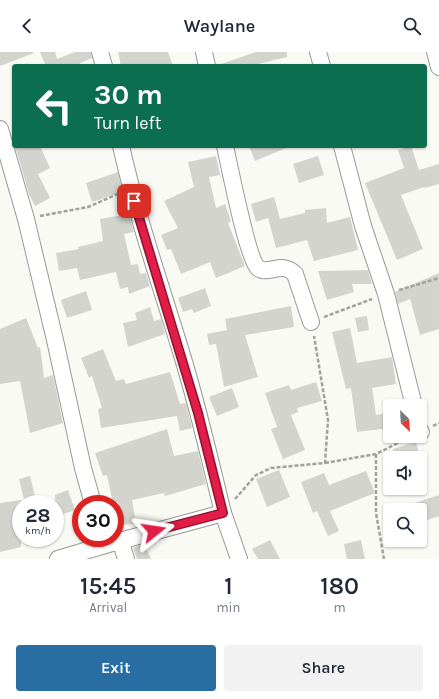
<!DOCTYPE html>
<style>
:root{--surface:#fff;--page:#f2f2f3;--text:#1f2937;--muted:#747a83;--accent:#286ea3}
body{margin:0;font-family:Karla,sans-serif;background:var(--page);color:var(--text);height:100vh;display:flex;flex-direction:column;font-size:15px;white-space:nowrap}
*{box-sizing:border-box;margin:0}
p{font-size:13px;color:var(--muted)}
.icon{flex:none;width:22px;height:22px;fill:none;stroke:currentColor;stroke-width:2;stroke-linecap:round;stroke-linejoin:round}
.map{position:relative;height:507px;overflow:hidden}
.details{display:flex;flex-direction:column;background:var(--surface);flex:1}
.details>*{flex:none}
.banner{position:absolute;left:12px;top:12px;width:415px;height:84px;border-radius:4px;box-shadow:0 1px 3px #0004;background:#0b6e4f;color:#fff;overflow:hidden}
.needle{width:26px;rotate:156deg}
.tools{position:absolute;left:383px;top:347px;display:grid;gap:8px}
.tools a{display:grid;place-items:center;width:44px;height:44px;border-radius:4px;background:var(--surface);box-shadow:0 1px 3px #0004;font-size:20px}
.speed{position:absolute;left:12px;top:443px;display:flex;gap:8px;font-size:20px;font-weight:700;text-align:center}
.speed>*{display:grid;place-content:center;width:52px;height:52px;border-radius:50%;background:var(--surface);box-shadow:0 1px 3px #0004;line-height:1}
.speed small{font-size:10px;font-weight:400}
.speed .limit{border:6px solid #d22;background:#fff;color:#111}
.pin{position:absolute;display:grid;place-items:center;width:34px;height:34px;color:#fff;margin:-17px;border-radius:8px;box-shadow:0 2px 6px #0006}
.me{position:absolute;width:44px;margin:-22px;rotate:75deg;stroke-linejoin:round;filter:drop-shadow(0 0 3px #0008)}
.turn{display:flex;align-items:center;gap:14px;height:84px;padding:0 16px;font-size:18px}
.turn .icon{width:52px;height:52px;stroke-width:2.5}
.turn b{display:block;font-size:28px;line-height:34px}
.eta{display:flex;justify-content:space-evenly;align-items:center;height:68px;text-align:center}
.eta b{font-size:24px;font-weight:600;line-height:28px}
.primary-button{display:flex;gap:8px;margin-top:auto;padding:8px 16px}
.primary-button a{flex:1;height:46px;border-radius:4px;background:var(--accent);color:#fff;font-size:16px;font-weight:600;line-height:46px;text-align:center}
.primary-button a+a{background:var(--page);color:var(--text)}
header{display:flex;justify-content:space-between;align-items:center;height:52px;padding:0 16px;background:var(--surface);font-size:18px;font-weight:600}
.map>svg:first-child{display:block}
</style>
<header><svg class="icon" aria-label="back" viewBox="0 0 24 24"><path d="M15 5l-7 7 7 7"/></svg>Waylane<svg class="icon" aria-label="search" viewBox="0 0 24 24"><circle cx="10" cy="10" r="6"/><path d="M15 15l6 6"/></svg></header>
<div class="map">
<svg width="439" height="507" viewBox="0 0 439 507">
<rect width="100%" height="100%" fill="#fafaf4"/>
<g fill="#d4d4ce">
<polygon points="0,0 33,0 34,1 0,14"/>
<polygon points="40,0 55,0 57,7 75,0 91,0 92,6 80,11 81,14 42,14 45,12"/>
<polygon points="118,0 168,0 173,14 121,14"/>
<polygon points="256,0 287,0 287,5 250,14 221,14 221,12"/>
<polygon points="15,94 40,94 50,116 38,122 50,146 35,154 29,142"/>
<polygon points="249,94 291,94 255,109"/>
<polygon points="411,94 419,118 439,112 439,132 425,136 424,135 401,143 423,197 397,208 365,131 404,116 398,98"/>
<polygon points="216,104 220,123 209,125 216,156 225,152 231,169 228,171 245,214 216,226 210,210 181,222 171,197 167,198 161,183 178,176 164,149 194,135 188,110"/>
<polygon points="318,104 324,123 299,131 293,112"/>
<polygon points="118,120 123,140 92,150 86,131"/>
<polygon points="274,145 280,167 305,161 305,158 326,156 327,171 350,165 358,198 314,209 307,188 276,196 268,166 256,170 251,152"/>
<polygon points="129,162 134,180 124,182 131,213 138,212 140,222 146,221 150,234 129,242 128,235 120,237 116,220 80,228 77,216 59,219 56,201 79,197 78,195 103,189 100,167"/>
<polygon points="368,218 372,232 352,232 354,240 327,248 318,219"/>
<polygon points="439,221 439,277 420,283 410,247 398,252 395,240"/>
<polygon points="205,236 211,254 194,261 192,257 183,260 178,246"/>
<polygon points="86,239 92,258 67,266 61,248"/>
<polygon points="291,254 294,275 245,283 258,325 224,335 216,292 209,293 207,282 227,278 225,267"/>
<polygon points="150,255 154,269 161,267 165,282 128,295 123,271 137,268 135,261"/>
<polygon points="367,264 369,278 358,280 355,266"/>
<polygon points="26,266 38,296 40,295 44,326 53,323 63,371 30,381 20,329 0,332 0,277"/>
<polygon points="350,276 357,311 392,305 396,332 372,336 376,363 390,361 390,376 357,380 351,336 346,337 332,280"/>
<polygon points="103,297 116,329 124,327 126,332 170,320 180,352 186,351 192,376 180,379 177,364 101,376 98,357 102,356 92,324 89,326 81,306"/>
<polygon points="316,330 322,349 297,356 298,360 291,363 305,398 283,407 271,377 277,375 265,341 289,333 291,338"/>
<polygon points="232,336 239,355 217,364 209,345"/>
<polygon points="167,377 174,404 198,399 206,432 165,444 164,441 132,448 136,472 122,473 118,450 113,452 107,423 103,424 95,401"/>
<polygon points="416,390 420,406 396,406 393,397"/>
<polygon points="279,418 290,445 267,455 256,427"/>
<polygon points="366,419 375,441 330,459 339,479 328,484 317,459 313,461 301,430 324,421 329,433"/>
<polygon points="30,424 37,452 25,452 19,427"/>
<polygon points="68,438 75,458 55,465 55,443"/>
<polygon points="439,443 439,464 427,468 423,458 399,458 399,456"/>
<polygon points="21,448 21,495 0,500 0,451"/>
<polygon points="270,488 280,507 258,507 252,497"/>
<polygon points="361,488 365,507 347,507 344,492"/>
<polygon points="144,492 151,507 137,507 133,496"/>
</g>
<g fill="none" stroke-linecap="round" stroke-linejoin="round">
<defs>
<g id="minor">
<polyline points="100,0 104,14"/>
<polyline points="204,0 207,14"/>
<polyline points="318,0 322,14"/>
<polyline points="435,0 439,15"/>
<polyline points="0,77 26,167 55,288 83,416 93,452"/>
<path d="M225 94C229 112 248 208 258 216 269 224 281 208 295 222L311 270"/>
<polyline points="342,94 363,174 386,242 414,354"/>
<polyline points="420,378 421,380"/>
<polyline points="223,461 239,507"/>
<path d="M103 486 105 493 223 461C210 408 198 355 182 303 161 234 137 165 121 94"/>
<polyline points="120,488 126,507"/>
<polyline points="58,507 105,493"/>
</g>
</defs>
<use href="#minor" stroke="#9a9994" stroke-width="18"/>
<g stroke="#a2a29d" stroke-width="2.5" stroke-dasharray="4 2" stroke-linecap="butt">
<polyline points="40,164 88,155 118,142"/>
<polyline points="399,238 439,226"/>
<polyline points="324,265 372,247"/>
<polyline points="433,374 439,371"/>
<polyline points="376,402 376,461 384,507"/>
<polyline points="325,411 376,402 408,386"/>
<polyline points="235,447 256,423 271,416 325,411 328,368 314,284"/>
</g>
<use href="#minor" stroke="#fff" stroke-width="16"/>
</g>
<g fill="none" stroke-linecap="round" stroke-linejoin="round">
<defs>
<polyline id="route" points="134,149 198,361 223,461 154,479"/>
</defs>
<use href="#route" stroke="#92132f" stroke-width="10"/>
<use href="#route" stroke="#e11d48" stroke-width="7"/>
</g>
</svg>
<div class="tools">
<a><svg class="needle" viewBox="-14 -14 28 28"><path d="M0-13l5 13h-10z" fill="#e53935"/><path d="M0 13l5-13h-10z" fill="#747a83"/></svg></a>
<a><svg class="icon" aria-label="sound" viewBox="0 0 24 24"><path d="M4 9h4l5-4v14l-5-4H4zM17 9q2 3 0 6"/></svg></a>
<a><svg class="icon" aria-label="search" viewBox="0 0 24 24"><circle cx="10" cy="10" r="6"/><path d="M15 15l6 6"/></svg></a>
</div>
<div class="speed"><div>28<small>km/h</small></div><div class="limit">30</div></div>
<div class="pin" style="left:134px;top:149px;background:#d93025"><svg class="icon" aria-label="arrive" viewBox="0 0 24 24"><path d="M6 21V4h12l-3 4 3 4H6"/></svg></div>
<svg class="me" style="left:154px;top:479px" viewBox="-20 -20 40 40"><path d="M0-17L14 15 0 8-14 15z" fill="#e11d48" stroke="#fff" stroke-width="4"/></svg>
<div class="banner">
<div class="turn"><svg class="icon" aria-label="left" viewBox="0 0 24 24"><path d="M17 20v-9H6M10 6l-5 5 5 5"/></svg><div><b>30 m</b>Turn left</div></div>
</div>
</div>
<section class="details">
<div class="eta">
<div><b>15:45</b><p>Arrival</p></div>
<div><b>1</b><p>min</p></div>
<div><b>180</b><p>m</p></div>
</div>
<div class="primary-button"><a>Exit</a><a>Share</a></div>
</section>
